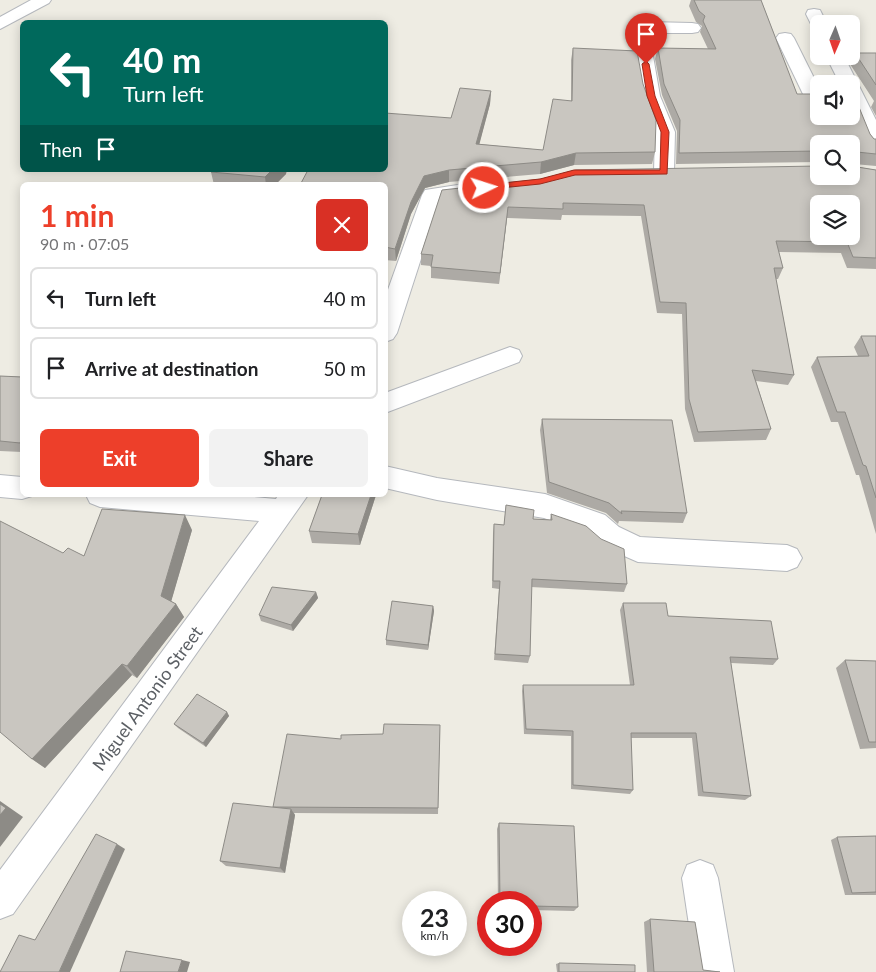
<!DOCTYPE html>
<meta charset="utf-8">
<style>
:root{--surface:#fff;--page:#f2f2f2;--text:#202124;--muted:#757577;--line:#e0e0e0;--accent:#ed3f2a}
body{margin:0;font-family:Lato,sans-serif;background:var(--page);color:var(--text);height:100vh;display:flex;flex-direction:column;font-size:19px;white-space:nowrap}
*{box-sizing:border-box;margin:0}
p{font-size:16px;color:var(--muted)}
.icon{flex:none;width:28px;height:28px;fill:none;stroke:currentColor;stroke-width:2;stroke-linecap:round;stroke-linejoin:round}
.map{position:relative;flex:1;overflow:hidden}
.side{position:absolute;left:20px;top:182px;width:368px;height:315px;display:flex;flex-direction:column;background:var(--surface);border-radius:8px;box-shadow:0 2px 12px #0003}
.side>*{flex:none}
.banner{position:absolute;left:20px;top:20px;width:368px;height:152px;border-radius:8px;box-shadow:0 2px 12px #0003;background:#00695c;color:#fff;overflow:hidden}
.needle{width:32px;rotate:182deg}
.buttons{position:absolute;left:810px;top:15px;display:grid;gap:10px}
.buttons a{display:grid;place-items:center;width:50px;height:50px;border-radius:8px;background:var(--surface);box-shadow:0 2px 12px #0003;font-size:25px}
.speed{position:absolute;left:402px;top:891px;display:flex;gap:10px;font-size:25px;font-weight:700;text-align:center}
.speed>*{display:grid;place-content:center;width:65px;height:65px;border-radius:50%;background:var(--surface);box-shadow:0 2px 12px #0003;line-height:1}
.speed small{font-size:12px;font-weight:400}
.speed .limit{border:8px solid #d22;background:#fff;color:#111}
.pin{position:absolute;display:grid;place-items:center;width:42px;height:42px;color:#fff;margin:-51px -21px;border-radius:50% 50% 50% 0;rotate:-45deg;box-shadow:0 0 5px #0007}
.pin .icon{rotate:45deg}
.me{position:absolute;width:55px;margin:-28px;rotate:86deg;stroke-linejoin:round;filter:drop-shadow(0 0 4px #0008)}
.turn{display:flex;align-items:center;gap:18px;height:105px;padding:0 20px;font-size:22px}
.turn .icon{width:65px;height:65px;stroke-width:2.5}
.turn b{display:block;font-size:35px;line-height:42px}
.then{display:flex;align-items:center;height:48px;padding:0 20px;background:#0003;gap:10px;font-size:19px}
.round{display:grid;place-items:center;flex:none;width:52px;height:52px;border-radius:8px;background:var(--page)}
.summary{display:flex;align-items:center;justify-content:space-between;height:85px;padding:0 20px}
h1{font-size:30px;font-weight:700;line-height:38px;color:var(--accent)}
.primary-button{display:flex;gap:10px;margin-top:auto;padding:10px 20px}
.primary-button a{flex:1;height:58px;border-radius:8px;background:var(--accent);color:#fff;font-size:20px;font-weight:700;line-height:58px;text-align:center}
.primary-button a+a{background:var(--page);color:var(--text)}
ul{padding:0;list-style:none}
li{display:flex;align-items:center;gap:15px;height:62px;margin:0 10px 8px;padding:0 10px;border:2px solid var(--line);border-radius:8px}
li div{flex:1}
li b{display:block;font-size:19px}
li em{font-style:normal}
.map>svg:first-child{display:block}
</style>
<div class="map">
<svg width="876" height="972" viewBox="0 0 876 972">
<rect width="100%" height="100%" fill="#eeece3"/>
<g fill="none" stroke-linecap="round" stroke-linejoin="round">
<defs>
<g id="minor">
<polygon points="31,0 51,0 49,3 0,29 0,17"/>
<polygon points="814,9 820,10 827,24 819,24 819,29 813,28 806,14 808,10"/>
<polygon points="649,22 692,23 698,24 701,28 698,32 692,33 649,33 660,96 675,132 674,172 671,176 664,178 657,176 654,172 655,132 642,96 631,31 634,27"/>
<polygon points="785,33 791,34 794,38 819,88 819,100 804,96 802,92 776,38 779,34"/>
<polygon points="826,56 844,56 876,120 876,150 869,148 866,144 851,109 851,84 840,84"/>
<polygon points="477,182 484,183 487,188 484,193 440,200 397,333 393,339 385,342 385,298 422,195 425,190"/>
<polygon points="510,347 519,350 522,356 519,362 385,413 385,393"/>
<polygon points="385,466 437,478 545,494 605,515 619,527 640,537 787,545 797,549 802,558 797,567 787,571 638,562 599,545 585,533 544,518 437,500 385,488"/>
<polygon points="0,475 22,477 22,495 32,496 22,499 0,497"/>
<polygon points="86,495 234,495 276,499 278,495 308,495 13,914 0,919 0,870 259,521 100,507 90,503"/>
<polygon points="700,860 713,865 718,878 734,972 696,972 682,878 687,865"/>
</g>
</defs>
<use href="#minor" stroke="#b5b8bd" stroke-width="2"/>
<use href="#minor" fill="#fff" fill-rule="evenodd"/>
</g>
<g fill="#adaaa5">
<polygon points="691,0 761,0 797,94 870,134 874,139 876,139 876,166 854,164 853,166 876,170 876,269 847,268 841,253 779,252 783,268 778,279 776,279 794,375 788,385 756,381 771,429 766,440 694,442 685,409 682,314 657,313 641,216 562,215 561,220 507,218 499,284 431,278 431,266 421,265 421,254 442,190 851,176 819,144 819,162 676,164 677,131 662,95 655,59 658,48 708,49 700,32 702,26 696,22 689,6"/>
<polygon points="573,48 655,152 652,164 574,165 540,174 449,182 425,188 411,214 396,261 385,260 385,170 451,118 491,91 490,104 479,144 543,150 571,101 571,60"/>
<polygon points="855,53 876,53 876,116 871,107 874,101 850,64"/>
<polygon points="211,172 286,174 275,185 214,185"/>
<polygon points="861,336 876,336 876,534 859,475 856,475 838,422 831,422 811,367 817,357 858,356 854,347"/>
<polygon points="0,376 22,377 22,452 0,451"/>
<polygon points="542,419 687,513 683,523 619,521 618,524 606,513 547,493 540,430"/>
<polygon points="322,495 376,495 360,545 312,543 309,531"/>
<polygon points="506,505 533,519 550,520 551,514 627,584 624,592 531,587 530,656 528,663 494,660 499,589 492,588 493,533 494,524 504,525"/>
<polygon points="192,530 171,601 176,604 184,617 137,678 132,675 45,768 32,759 63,553 84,556"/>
<polygon points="316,592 318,598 293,631 261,621 259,615"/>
<polygon points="623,603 668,616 778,659 773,665 731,663 751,796 745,800 698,796 692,738 631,738 633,790 630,794 571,789 571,736 524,734 522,691 523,685 630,685 620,610"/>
<polygon points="433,606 434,611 428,650 386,645 386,640"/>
<polygon points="845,660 876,661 876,748 860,749 836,668"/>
<polygon points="227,712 229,716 206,747 178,728 174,724"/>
<polygon points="440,725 438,814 294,813 295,815 285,873 226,866 220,861 273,807 341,739 383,734"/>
<polygon points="499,823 578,907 574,911 531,910 531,902 498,902 497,829"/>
<polygon points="876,836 876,895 845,895 831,840 837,837"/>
<polygon points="650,919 703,970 720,972 647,972 644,922"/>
<polygon points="559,963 635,972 557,972 556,964"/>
</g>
<g fill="#8d8b86">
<polygon points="491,91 490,104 476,157 476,144"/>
<polygon points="576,153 574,165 540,174 541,162"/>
<polygon points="272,170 287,170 286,174 275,185 266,185 265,177"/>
<polygon points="449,170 449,182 425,188 411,214 396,261 395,249 411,202 424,176"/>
<polygon points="508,207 507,218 499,284 500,273"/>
<polygon points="22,437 22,446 20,443"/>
<polygon points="371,495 376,495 360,545 358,534"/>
<polygon points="185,515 192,530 169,609 161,596"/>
<polygon points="316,592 318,598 293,631 291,625"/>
<polygon points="176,604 184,617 137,678 127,666"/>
<polygon points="433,606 434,611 428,650 428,645"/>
<polygon points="122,664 132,675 45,768 32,759"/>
<polygon points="227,712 229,716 206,747 203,743"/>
<polygon points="0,801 23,817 0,847"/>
<polygon points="291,809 295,815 285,873 280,868"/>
<polygon points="117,844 125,849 70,972 59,972"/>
<polygon points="182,960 190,962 187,972 178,972"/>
</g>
<g fill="#c9c6c0" stroke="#8d8b86" fill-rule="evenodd">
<polygon points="694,0 761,0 797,94 819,94 819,116 851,116 851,95 854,95 870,134 874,139 876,139 876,154 857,152 854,154 854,163 851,163 851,144 819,144 819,151 679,153 680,120 664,84 658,48 716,49 703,21 705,16 699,11"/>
<polygon points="573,48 637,51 643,84 656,120 655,152 576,153 541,162 449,170 424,176 411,202 395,249 385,247 385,185 300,185 308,170 385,170 385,113 451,118 460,88 491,91 476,144 543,150 553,99 572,101"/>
<polygon points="855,53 876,53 876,85"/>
<path d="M819 166V176H851V166L876 170V258L853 257 847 242 776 241 783 268H774L794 375 752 370 771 429 698 432 689 399 686 303 660 302 644 205 563 203V209L508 207 500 273 431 267 433 255 421 254 442 190 542 179 576 170ZM819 204H851V236H819Z"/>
<polygon points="212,170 272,170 265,177 211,172"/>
<polygon points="861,336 876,336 876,498 866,466 863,465 845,412 837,412 817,357 869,356"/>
<polygon points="0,376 22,377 22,437 20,443 0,441"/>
<polygon points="542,419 672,420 687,513 621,511 622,514 609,503 549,482"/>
<polygon points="322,495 371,495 358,534 309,531"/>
<polygon points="506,505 534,510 533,519 552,520 551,514 586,526 601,539 624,549 627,584 532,579 530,656 495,654 500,581 493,581 494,524 504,525"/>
<polygon points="102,509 185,515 161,596 176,604 127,666 122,664 32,759 0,732 0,521 63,553 68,548 84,556"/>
<polygon points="272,587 316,592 291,625 259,615"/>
<polygon points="392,601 433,606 428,645 386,640"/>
<polygon points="623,603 666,603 668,616 771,621 778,659 730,657 751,796 703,792 696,733 631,733 633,790 573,785 573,731 526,729 523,685 634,685"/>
<polygon points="845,660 876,661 876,742 869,742"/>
<polygon points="197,694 227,712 203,743 174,724"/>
<polygon points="384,724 440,725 438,808 273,807 287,734 341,739 341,735 383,734"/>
<polygon points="233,803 291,809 280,868 220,861"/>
<polygon points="0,804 6,808 0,815"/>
<polygon points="499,823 574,826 578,907 531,906 531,902 500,902"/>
<polygon points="96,834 117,844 59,972 0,972 19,935 35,940"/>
<polygon points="876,836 876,892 852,893 837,837"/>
<polygon points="650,919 695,922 703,970 720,972 654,972"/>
<polygon points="126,951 182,960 178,972 120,972"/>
<polygon points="559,963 635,965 635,972 559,972"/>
</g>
<polygon fill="#ed3f2a" stroke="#9a291b" points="646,61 649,64 655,96 669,132 667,174 575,175 540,184 481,190 480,188 484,185 540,179 574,170 660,170 661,132 647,96 642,64"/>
<g text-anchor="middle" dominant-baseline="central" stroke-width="5" stroke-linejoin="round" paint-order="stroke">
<g font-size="18" fill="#5b5f64" stroke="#fff">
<text transform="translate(147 698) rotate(-54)">Miguel Antonio Street</text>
</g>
</g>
</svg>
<div class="buttons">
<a><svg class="needle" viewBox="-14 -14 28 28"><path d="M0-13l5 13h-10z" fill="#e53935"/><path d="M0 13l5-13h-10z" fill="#757577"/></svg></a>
<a><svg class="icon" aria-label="sound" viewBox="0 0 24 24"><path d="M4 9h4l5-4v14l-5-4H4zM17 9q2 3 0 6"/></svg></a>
<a><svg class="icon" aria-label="search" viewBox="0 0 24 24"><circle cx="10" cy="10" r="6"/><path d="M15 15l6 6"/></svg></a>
<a><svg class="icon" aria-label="layers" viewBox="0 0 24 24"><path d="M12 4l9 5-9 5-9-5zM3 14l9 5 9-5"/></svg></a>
</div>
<div class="speed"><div>23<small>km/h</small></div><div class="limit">30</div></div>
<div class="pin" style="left:646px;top:64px;background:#d93025"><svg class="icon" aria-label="arrive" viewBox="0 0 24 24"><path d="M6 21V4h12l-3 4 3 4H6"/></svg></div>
<svg class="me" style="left:484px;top:188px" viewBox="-20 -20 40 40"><circle r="17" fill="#ed3f2a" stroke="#fff" stroke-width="3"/><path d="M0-11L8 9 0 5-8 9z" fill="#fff"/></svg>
<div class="banner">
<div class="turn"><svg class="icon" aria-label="left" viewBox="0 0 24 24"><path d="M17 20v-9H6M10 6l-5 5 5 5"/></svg><div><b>40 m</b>Turn left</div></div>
<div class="then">Then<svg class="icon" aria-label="arrive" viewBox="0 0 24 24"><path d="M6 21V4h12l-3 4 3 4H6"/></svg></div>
</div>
<section class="side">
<div class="summary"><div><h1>1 min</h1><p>90 m · 07:05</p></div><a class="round" style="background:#d93025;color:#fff"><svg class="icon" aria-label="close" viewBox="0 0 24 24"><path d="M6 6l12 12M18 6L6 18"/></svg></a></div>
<ul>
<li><svg class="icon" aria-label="left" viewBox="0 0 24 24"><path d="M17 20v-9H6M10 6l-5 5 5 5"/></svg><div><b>Turn left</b></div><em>40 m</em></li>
<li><svg class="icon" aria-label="arrive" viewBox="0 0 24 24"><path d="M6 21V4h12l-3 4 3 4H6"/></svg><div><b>Arrive at destination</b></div><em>50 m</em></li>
</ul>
<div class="primary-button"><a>Exit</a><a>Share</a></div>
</section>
</div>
